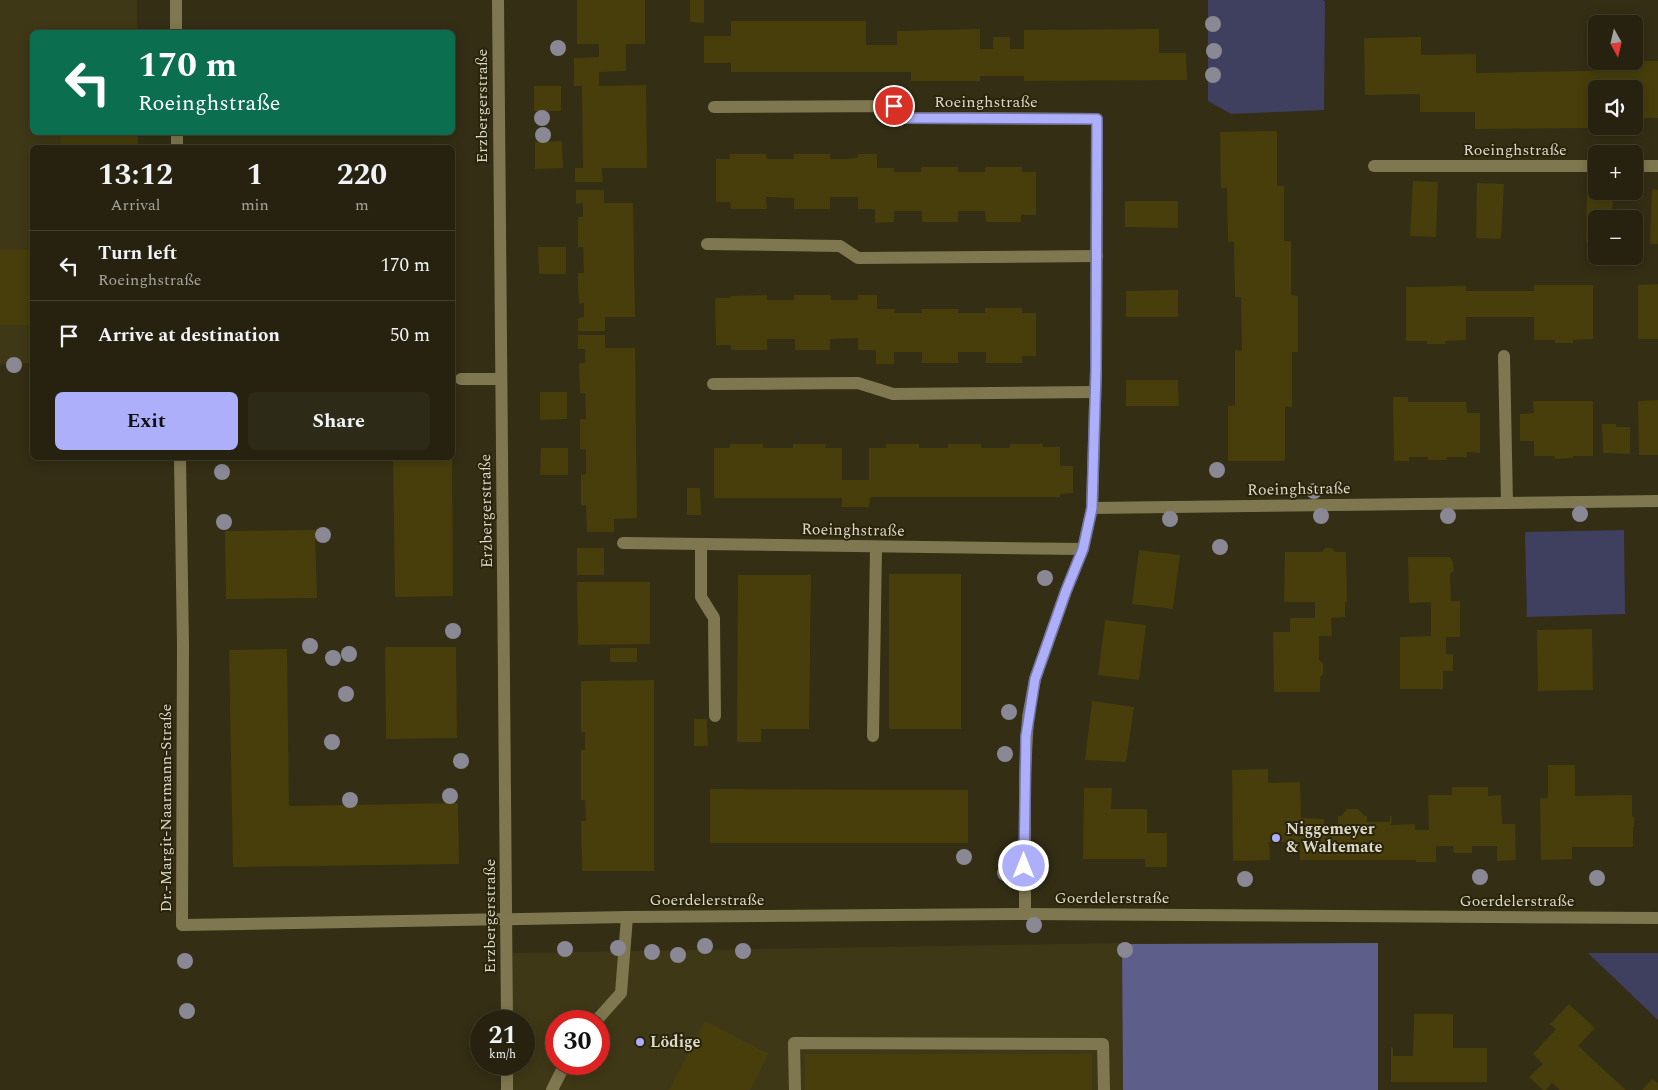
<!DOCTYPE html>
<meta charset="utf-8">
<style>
:root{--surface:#26220f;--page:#2e2a18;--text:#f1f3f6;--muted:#a4a49e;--line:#423f2f;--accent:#adaffb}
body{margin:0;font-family:Spectral,serif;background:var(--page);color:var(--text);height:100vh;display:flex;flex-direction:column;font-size:19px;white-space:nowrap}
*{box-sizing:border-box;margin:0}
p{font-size:16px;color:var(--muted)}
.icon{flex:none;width:28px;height:28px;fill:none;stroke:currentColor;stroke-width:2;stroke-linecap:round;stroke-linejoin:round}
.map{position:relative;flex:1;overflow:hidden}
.sheet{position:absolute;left:30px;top:145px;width:425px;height:315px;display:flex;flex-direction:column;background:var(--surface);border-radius:8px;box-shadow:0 2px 12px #0003,0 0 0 1px var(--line)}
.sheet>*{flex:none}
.hud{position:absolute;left:30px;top:30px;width:425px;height:105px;border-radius:8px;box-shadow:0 2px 12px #0003,0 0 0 1px var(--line);background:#0b6e4f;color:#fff;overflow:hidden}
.needle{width:32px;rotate:172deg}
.tools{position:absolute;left:1588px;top:15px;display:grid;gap:10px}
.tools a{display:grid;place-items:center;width:55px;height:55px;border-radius:8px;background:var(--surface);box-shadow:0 2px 12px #0003,0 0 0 1px var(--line);font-size:25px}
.speed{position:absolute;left:470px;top:1010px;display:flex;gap:10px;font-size:25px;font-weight:700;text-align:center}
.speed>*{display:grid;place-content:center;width:65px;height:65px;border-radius:50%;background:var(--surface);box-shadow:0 2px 12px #0003,0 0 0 1px var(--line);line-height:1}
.speed small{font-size:12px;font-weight:400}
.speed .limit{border:8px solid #d22;background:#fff;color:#111}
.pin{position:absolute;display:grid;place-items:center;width:42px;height:42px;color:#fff;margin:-21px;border:2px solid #fff;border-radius:50%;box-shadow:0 1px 5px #0007}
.me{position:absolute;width:55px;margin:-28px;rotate:0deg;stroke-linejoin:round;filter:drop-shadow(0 0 4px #0008)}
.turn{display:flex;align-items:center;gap:18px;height:105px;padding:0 25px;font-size:22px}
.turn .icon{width:65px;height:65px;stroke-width:2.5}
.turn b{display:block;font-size:35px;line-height:42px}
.eta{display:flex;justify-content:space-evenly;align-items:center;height:85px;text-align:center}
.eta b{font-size:30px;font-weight:700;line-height:35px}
.cta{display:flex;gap:10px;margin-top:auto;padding:10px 25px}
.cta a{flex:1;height:58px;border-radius:8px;background:var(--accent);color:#111;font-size:20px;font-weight:700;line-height:58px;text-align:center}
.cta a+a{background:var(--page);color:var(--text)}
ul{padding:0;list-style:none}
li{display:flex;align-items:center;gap:15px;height:70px;padding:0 25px;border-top:1px solid var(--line)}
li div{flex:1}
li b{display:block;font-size:19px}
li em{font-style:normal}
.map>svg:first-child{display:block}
</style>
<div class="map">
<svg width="1658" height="1090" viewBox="0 0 1658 1090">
<rect width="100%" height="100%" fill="#332e14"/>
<g fill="#3f3816" fill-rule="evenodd">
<polygon points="0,0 137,0 137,32 32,32 32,132 138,133 138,147 32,148 32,363 0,364"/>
<path d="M1122 943 1123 1090H511L512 1064H524V1021H512L513 953ZM556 1021H599V1064H556Z"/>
</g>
<g fill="#3f3f60">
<polygon points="1208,0 1323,0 1325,2 1324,110 1231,114 1208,101"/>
<polygon points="1624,530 1625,614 1527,617 1525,532"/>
<polygon points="1588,953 1658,953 1658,1020 1657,1019"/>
</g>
<polygon fill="#5d5e89" points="1378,943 1378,1090 1123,1090 1122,944"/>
<g fill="#473e0b">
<polygon points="577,0 645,0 645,44 626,44 626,71 599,72 599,86 646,85 647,168 602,168 603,182 575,182 575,168 583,168 582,86 574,86 574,58 599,57 599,44 577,44"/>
<polygon points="690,0 704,0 704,23 690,22"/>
<polygon points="731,21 866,21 866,45 897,45 897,31 980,29 980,49 993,49 993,37 1010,37 1010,49 1024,49 1024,30 1159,29 1159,53 1186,53 1187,80 1024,81 1024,76 980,76 980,81 911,81 911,72 731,72 731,63 704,63 704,36 731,36"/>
<polygon points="1421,37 1421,55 1476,54 1476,73 1638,70 1638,61 1658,61 1658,118 1641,118 1641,127 1634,127 1634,89 1596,89 1596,128 1475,129 1475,112 1420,112 1420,94 1365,95 1364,38"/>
<rect x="534" y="86" width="27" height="25"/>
<polygon points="1277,131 1277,186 1284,186 1284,241 1291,241 1291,295 1298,296 1298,352 1292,352 1292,407 1285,407 1285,461 1228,461 1228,406 1235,405 1235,350 1242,351 1241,297 1235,297 1234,242 1228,242 1227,188 1221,188 1220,132"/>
<rect x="61" y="132" width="76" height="16"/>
<polygon points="562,141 563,168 535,169 535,142"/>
<polygon points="730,154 766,154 767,159 794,159 794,154 830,154 830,159 844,159 858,158 858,154 877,154 877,168 894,168 894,172 921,172 921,167 958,167 958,172 985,172 985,167 1022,167 1022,172 1036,172 1036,215 1021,215 1021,222 986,222 985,211 958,211 958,222 922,222 922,211 894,211 894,222 875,223 875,209 858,209 858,197 830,197 830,209 794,209 794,198 766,197 767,209 731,209 730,202 716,202 716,159 730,159"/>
<polygon points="1413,181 1438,182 1436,237 1410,236"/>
<polygon points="1477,183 1504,184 1501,239 1476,238"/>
<polygon points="1587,187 1596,187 1596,191 1613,191 1612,219 1596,219 1596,242 1586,242"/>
<polygon points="1652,189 1658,190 1658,244 1650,244"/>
<polygon points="576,190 604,190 604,203 633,203 635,317 605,317 605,331 578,331 578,318 584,317 584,303 579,304 578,288 578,273 584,273 583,247 578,247 578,217 583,217 583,203 576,204"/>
<polygon points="1125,201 1178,201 1178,228 1125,227"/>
<polygon points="538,247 566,247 566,274 539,274"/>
<rect x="0" y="250" width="32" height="75"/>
<polygon points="1658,284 1658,339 1638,339 1638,285"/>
<polygon points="1534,285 1593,285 1593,339 1573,340 1573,343 1555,343 1555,340 1534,340 1534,317 1466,317 1466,340 1445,341 1446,344 1427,344 1427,341 1406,341 1406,287 1466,286 1466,291 1534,291"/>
<polygon points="1178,290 1178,317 1126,317 1126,291"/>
<polygon points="767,295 767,300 794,300 794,295 831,295 831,300 858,300 858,295 877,295 877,309 895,309 895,313 922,313 922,309 958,309 958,313 985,313 985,308 1022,308 1022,313 1036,313 1036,356 1022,356 1022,363 986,363 986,352 958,352 958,363 922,363 922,352 894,352 894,364 876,364 876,350 858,350 858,338 830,339 830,350 795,350 795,339 767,339 767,350 731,350 731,345 716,345 715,298 730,298 730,296"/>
<polygon points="578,335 605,335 605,348 635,348 637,518 614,519 614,532 587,532 586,505 581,505 581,475 586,474 586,449 580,449 580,419 586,419 585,393 580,393 579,363 585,363 585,349 578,349"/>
<polygon points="1126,380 1178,380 1179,406 1126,406"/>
<polygon points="540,392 567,392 567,419 540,420"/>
<polygon points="1393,397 1408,397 1408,402 1466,402 1467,413 1480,413 1480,453 1467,452 1467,457 1447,457 1447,460 1428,460 1428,457 1409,457 1409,461 1394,461"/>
<polygon points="1658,400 1658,455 1639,455 1638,401"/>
<polygon points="1533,401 1593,401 1593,456 1573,456 1573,458 1555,459 1554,456 1534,456 1534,441 1520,441 1520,414 1534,413"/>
<polygon points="1602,424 1616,424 1616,427 1630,427 1630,454 1603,453"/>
<polygon points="730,444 763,444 763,448 793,448 793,444 826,444 825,448 842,448 842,480 869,480 869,448 886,448 886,444 919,444 919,448 948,448 948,444 981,444 981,448 1010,448 1010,444 1043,444 1043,447 1060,447 1060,466 1073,466 1073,493 1060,494 1060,497 870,497 869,507 842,507 842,498 714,498 714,448 730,448"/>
<polygon points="541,448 568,448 568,475 540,475"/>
<polygon points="223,458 384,458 384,459 223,461"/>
<polygon points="393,458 452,458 453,596 395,597"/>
<polygon points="687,488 700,488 701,515 687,515"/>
<polygon points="315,530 317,598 226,599 225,531"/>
<rect x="577" y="548" width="27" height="27"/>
<polygon points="1325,548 1332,548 1335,552 1346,552 1347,602 1345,602 1345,617 1331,618 1332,636 1319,636 1319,660 1323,663 1323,674 1320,677 1320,692 1274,692 1273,632 1290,632 1290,618 1315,618 1315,602 1284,602 1285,552 1322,552"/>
<polygon points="1139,550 1180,555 1173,609 1132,604"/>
<polygon points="1408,557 1450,557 1453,562 1454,571 1450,574 1451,601 1460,601 1460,637 1446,637 1446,654 1453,654 1453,671 1443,671 1443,689 1400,689 1400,637 1431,636 1431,602 1409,603"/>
<rect x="889" y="574" width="72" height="155"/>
<polygon points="738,575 811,575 809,729 761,729 761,742 737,742"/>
<polygon points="577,582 650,582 650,644 578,645"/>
<polygon points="1105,620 1146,625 1139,680 1098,675"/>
<polygon points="1592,629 1593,690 1538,691 1537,630"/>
<polygon points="385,647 456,647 457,738 386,739"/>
<rect x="610" y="648" width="27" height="14"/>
<polygon points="287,649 289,806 458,803 459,864 233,867 229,650"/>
<polygon points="654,680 654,871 582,871 581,821 586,821 585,800 581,800 581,750 585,750 585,732 581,732 581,681"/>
<polygon points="1092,701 1134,707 1126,762 1085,760"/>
<polygon points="694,719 707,719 708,746 694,746"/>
<polygon points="1548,765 1575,765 1575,796 1632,795 1632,816 1634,817 1634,827 1633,827 1633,847 1572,847 1572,859 1541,860 1540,798 1548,798"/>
<polygon points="1268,769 1268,783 1300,782 1301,818 1324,819 1324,831 1338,831 1338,816 1341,816 1347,809 1358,809 1365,816 1367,816 1367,822 1390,822 1390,816 1392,816 1391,825 1415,824 1415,830 1429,830 1428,795 1452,795 1452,787 1488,787 1488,796 1501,795 1502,824 1515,824 1516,860 1497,861 1497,846 1472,846 1472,853 1454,853 1453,846 1436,846 1436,862 1416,862 1416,860 1300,860 1300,842 1269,842 1270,860 1233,861 1232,770"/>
<polygon points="1084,788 1112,788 1111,809 1147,809 1147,833 1167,833 1167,867 1145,867 1145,859 1083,859"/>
<polygon points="710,789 968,790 968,843 710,843"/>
<polygon points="1569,1004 1595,1028 1578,1046 1626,1090 1560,1090 1552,1083 1546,1090 1543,1090 1529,1077 1543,1064 1533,1054 1556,1029 1550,1024"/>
<polygon points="1414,1014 1453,1014 1453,1048 1487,1048 1487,1082 1391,1082 1391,1047 1393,1048 1393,1056 1413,1056"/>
<polygon points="705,1021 769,1054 750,1090 669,1090"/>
<rect x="805" y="1054" width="287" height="36"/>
<polygon points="1652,1079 1658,1083 1658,1090 1642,1090"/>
</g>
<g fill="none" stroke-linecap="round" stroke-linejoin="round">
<g stroke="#7f774f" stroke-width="12">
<polyline points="176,0 176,32"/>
<polyline points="498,0 507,1021"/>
<polyline points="714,107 894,106 907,118 1097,119 1096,370 1092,508 1083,549 1066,591 1035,679 1028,717 1025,774 1025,914"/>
<polyline points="177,132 177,148"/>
<polyline points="1374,166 1596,166"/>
<polyline points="1634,166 1658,166"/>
<polyline points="707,244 840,246 858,258 1097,256"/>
<polyline points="1504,356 1507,503"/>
<polyline points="461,379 501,379"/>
<polyline points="713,384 858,383 893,394 1095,392"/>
<polyline points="180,458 183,645 182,925 627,917 1025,914 1658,918"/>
<polyline points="1092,508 1658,501"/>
<polyline points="623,543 1083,549"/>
<polyline points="701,544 701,597 714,618 715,716"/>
<polyline points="873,736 876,547"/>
<polyline points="596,1021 621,993 627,917"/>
<polyline points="507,1090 507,1064"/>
<polyline points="552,1090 565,1064"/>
<polyline points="795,1090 794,1043 1103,1044 1104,1090"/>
</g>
</g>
<g fill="#898894">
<circle cx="1213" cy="24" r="8"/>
<circle cx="558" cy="48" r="8"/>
<circle cx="1214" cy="51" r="8"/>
<circle cx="1213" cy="75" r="8"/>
<circle cx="542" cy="118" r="8"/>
<circle cx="543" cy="135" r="8"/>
<circle cx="14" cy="365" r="8"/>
<circle cx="1217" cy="470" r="8"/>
<circle cx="222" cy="472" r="8"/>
<circle cx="1314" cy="491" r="8"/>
<circle cx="1580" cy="514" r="8"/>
<circle cx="1321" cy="516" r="8"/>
<circle cx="1448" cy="516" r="8"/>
<circle cx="1170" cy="519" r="8"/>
<circle cx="224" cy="522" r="8"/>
<circle cx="323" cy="535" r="8"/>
<circle cx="1220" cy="547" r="8"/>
<circle cx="1045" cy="578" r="8"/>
<circle cx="453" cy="631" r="8"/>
<circle cx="310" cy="646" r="8"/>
<circle cx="349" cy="654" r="8"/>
<circle cx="333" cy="658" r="8"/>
<circle cx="346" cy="694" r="8"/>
<circle cx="1009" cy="712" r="8"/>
<circle cx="332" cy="742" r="8"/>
<circle cx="1005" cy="754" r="8"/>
<circle cx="461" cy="761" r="8"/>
<circle cx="450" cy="796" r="8"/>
<circle cx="350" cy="800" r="8"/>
<circle cx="964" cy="857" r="8"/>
<circle cx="1005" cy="873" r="8"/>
<circle cx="1480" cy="877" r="8"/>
<circle cx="1597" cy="878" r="8"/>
<circle cx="1245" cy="879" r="8"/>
<circle cx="1034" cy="925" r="8"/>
<circle cx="705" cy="946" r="8"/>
<circle cx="618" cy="948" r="8"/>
<circle cx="565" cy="949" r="8"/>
<circle cx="1125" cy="950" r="8"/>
<circle cx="743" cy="951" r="8"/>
<circle cx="652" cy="952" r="8"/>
<circle cx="678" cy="955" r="8"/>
<circle cx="185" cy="961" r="8"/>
<circle cx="187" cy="1011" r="8"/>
</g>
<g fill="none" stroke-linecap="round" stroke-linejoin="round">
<defs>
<polyline id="route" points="894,106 907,118 1097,119 1096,370 1092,508 1083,549 1066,591 1035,679 1026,736 1024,866"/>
</defs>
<use href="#route" stroke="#7072a3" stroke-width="12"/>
<use href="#route" stroke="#adaffb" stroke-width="9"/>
</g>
<g fill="#adaffb" stroke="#29240a" stroke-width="2">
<circle cx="1276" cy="838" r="5"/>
<circle cx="640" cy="1042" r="5"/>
</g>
<g text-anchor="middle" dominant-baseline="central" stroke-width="4" stroke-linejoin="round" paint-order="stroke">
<g font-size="16" fill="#dbd8c9" stroke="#29240a">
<text x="986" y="102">Roeinghstraße</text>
<text transform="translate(482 106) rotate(-90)">Erzbergerstraße</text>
<text x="1515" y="150">Roeinghstraße</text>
<text transform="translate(1299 489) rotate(-1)">Roeinghstraße</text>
<text transform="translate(486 511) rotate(-91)">Erzbergerstraße</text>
<text transform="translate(853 530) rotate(1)">Roeinghstraße</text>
<text transform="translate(166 808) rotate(-90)">Dr.-Margit-Naarmann-Straße</text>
<text x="1112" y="898">Goerdelerstraße</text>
<text x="707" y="900">Goerdelerstraße</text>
<text x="1517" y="901">Goerdelerstraße</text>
<text transform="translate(490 916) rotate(-90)">Erzbergerstraße</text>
</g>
<g font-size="16" font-weight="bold" fill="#dbd8c9" stroke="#29240a" text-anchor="start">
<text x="1286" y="829">Niggemeyer<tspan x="1286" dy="18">&amp; Waltemate</tspan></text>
<text x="650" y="1042">Lödige</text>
</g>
</g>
</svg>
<div class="tools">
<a><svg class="needle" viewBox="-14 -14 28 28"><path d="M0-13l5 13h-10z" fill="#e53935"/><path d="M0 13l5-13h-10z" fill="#a4a49e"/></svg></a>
<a><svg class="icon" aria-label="sound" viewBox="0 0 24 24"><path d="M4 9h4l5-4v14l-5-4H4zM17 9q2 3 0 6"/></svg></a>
<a>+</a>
<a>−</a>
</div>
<div class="speed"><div>21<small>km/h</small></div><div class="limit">30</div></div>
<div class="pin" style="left:894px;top:106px;background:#d93025"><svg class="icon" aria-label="arrive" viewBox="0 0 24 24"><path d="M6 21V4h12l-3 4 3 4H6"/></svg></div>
<svg class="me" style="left:1024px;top:866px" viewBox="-20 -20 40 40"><circle r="17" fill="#adaffb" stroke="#fff" stroke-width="3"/><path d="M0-11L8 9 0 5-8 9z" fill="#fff"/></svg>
<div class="hud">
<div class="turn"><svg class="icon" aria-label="left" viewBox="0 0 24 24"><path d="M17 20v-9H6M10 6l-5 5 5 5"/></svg><div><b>170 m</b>Roeinghstraße</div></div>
</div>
<section class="sheet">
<div class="eta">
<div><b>13:12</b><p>Arrival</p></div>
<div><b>1</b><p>min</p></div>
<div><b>220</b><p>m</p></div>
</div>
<ul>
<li><svg class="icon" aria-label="left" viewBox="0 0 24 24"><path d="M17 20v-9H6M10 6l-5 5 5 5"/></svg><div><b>Turn left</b><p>Roeinghstraße</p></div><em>170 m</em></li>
<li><svg class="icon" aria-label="arrive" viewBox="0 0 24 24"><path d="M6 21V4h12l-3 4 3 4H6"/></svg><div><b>Arrive at destination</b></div><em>50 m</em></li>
</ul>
<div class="cta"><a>Exit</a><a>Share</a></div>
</section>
</div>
